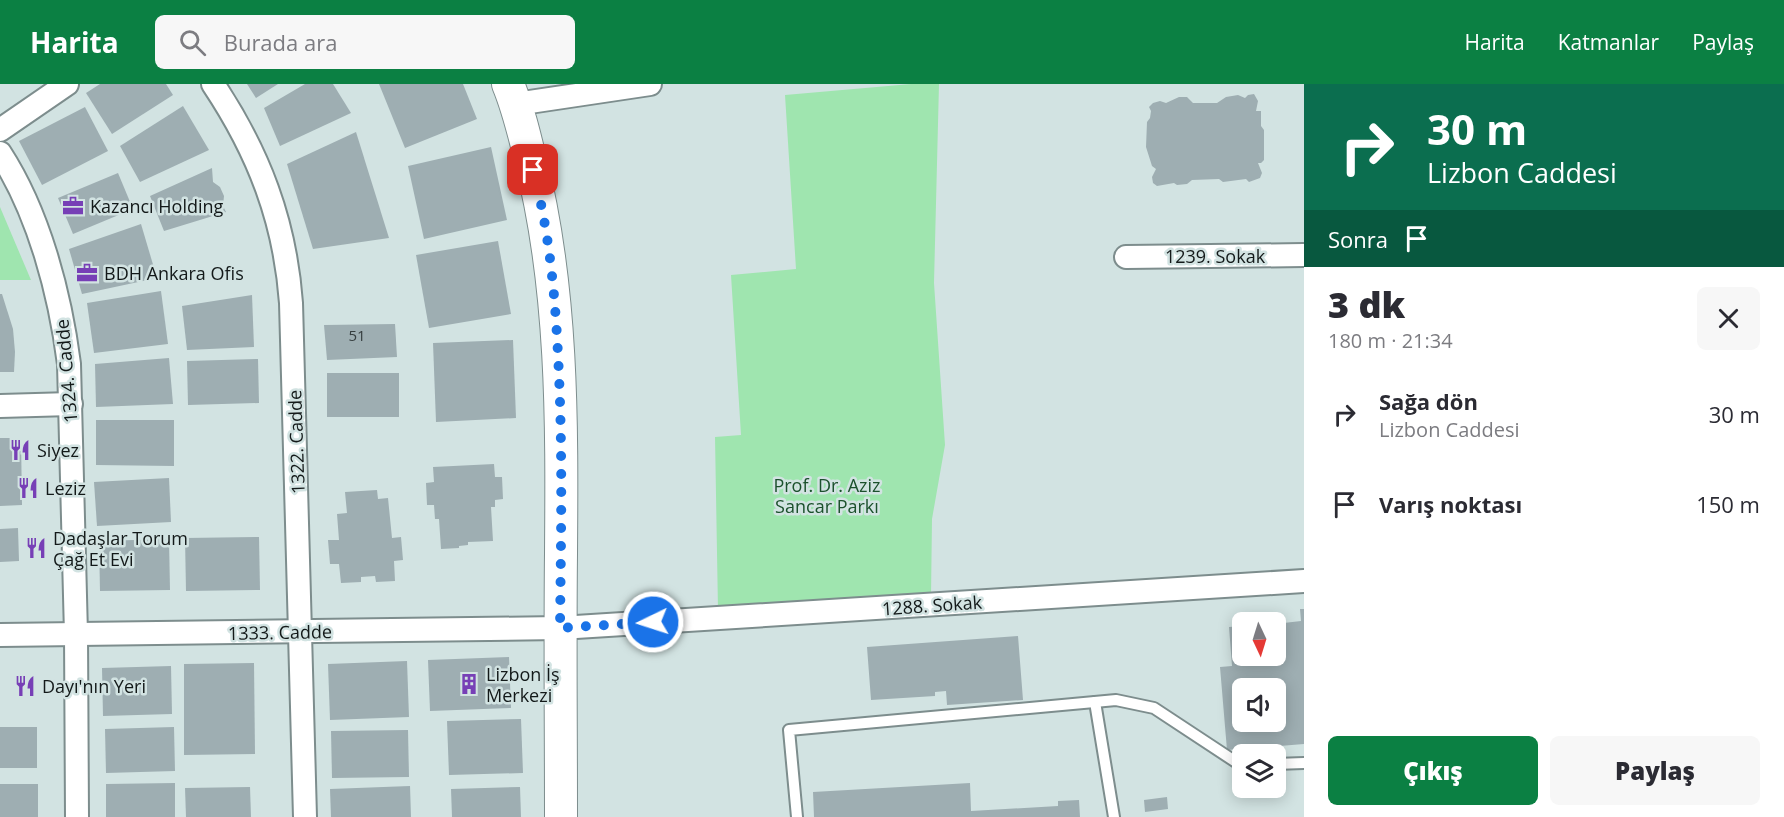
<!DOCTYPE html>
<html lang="tr">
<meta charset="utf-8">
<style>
:root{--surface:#fff;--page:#f7f7f7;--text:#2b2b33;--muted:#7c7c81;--accent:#0b8043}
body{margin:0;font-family:"Open Sans",sans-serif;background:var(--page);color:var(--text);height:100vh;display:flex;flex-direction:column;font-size:22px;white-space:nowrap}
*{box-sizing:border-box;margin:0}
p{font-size:20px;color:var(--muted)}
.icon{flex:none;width:33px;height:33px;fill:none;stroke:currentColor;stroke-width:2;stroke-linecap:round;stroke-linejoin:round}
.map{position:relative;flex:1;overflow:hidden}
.panel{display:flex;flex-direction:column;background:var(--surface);width:480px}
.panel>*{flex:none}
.guide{background:#0b6e4f;color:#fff;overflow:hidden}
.needle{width:39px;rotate:176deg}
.buttons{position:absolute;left:1232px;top:528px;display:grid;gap:12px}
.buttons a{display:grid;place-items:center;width:54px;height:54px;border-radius:9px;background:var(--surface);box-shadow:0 3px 15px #0003;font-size:30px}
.pin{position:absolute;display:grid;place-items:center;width:51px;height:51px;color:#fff;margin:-26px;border-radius:12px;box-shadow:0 3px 9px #0006}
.me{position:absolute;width:66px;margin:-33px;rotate:266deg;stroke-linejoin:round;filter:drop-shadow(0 0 4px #0008)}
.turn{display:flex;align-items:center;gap:21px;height:126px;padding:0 24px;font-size:27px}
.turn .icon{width:78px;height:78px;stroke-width:2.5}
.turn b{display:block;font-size:42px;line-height:51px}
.then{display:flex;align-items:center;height:57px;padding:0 24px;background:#0003;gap:12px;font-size:22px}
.round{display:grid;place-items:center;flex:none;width:63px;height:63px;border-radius:9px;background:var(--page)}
.overview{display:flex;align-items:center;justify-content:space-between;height:102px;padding:0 24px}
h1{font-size:36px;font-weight:800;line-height:45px}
.button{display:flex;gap:12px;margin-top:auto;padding:12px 24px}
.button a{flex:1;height:69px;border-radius:9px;background:var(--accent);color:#fff;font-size:24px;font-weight:800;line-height:69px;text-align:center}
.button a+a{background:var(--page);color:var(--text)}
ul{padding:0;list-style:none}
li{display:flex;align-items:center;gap:18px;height:90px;padding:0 24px}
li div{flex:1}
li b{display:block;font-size:22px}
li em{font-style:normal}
header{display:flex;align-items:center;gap:36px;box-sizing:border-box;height:84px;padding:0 30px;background:var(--accent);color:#fff}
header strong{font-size:28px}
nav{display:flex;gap:33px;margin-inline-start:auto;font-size:21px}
.search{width:420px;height:54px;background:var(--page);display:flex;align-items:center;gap:15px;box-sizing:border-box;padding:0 21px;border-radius:9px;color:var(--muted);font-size:22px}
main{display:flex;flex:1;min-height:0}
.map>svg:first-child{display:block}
</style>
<header>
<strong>Harita</strong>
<div class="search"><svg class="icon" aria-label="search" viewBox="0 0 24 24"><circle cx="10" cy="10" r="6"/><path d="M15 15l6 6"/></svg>Burada ara</div>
<nav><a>Harita</a><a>Katmanlar</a><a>Paylaş</a></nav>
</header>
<main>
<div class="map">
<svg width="1304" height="733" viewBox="0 0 1304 733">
<rect width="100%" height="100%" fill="#d2e3e2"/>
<g fill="#9fe5af">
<polygon points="911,0 939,0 934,199 945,361 932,435 931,512 718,526 715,353 741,351 731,191 796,185 785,11"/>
<polygon points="0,123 31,196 0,196"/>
</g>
<g fill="#9eaeb2" fill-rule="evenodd">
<polygon points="100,0 166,0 173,11 112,50 86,9"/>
<polygon points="247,0 278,0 256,14"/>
<polygon points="305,0 333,0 351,29 280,62 264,24"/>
<polygon points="379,0 463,0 477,35 405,64"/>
<polygon points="1254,10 1258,17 1256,27 1261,27 1261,42 1264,46 1264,76 1261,79 1258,79 1262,89 1260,94 1249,98 1246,95 1223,98 1219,95 1192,96 1187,100 1177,101 1174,99 1157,102 1153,99 1152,93 1156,85 1152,82 1146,63 1147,38 1150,34 1151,27 1149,23 1153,19 1160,17 1166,19 1179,13 1187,13 1193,19 1217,19 1226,13 1238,11 1245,14 1248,11"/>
<polygon points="183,22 209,66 140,98 120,62"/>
<polygon points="85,23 108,67 42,101 19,57"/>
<polygon points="356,48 389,154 313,165 287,80"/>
<polygon points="491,63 507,136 424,155 408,82"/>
<polygon points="212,84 213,98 220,103 224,112 223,122 226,128 164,147 150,112"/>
<polygon points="118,89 133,125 73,150 58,114"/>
<polygon points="141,140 157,194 82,210 69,165"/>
<polygon points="498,157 511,230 429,244 416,171"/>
<polygon points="161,207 168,260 94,269 87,219"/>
<polygon points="0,210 2,210 13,245 15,268 14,288 0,288"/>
<polygon points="252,211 254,263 187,266 182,222"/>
<polygon points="395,240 397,273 327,276 324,241"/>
<polygon points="513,256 516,334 436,338 433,259"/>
<polygon points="169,274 173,320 96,323 95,280"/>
<polygon points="258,275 259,319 188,321 187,277"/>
<rect x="327" y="289" width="72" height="44"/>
<polygon points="96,336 174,336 174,382 96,381"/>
<polygon points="0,354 21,354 22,421 0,422"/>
<polygon points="494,380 495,393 502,393 503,415 495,416 495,423 491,423 493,457 468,458 468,461 459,462 459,464 441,465 439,435 435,435 434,421 427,421 426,399 434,398 433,383"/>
<polygon points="169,394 171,438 97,442 94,398"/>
<polygon points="377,406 378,415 388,414 392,454 401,453 403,476 394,477 395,497 376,498 375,492 361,493 361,498 341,499 339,480 330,480 328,456 339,456 337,430 347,429 345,408"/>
<polygon points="18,444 19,477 0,478 0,445"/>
<polygon points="259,453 260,506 186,507 185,454"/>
<polygon points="169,455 170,506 100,507 99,457"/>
<path d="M1300 525H1304V660L1227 666 1220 583 1232 582 1229 543 1242 542V572H1275V540L1301 537ZM1242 604H1275V638H1242Z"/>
<polygon points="1018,552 1023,616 947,621 946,607 935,608 935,612 871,616 867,563"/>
<polygon points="509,573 511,624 430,627 428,576"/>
<polygon points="407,577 409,633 330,636 328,580"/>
<polygon points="254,579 255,670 184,671 184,580"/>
<polygon points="171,582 172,630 103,632 102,584"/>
<polygon points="521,635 523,689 449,691 447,637"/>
<rect x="0" y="643" width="37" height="41"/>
<polygon points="174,643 175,687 106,689 105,645"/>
<polygon points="408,646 409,693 332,694 331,647"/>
<polygon points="175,699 175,733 106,733 106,700"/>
<polygon points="970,699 971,727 1058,722 1058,717 1079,716 1080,733 814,733 813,708"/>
<rect x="0" y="700" width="38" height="33"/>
<polygon points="410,702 411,733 331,733 330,705"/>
<polygon points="250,703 251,733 186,733 185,704"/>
<polygon points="520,703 521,733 452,733 451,705"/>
<polygon points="1167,713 1168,725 1145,728 1144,716"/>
</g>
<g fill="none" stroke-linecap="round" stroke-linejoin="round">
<defs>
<g id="service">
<polyline points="1095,618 1114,733"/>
<polyline points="1275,680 1304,679"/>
<polyline points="797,733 789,646 1116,616 1154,624 1242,682"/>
</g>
<g id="minor">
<path d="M213 0C259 69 285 137 291 219L305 733"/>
<polyline points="516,20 650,0"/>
<polyline points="0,46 67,0"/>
<path d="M0 69C39 129 60 210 69 280L76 550 77 733"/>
<polyline points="1126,173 1304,171"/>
<polyline points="0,322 71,320"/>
<polyline points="0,551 560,544 1304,497"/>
</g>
<path id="secondary" d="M508 0C518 24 524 49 530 74 563 203 562 338 561 470 560 558 561 645 561 733"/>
</defs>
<use href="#service" stroke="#7d8d8d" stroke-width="14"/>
<use href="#minor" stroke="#7d8d8d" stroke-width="26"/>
<use href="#secondary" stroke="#7d8d8d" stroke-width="34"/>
<use href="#service" stroke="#fff" stroke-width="10"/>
<use href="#minor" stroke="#fff" stroke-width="22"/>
<use href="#secondary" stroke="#fff" stroke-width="32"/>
</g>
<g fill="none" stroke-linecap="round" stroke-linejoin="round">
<path stroke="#1a73e8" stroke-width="10" stroke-dasharray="0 18" d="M533 86C549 146 555 209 558 271 563 362 561 453 560 544L653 538"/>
</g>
<defs>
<symbol id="office-bare" viewBox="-9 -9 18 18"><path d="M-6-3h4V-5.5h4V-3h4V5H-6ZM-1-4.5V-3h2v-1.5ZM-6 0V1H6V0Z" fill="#773fb6" stroke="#d2e3e2" stroke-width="2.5" paint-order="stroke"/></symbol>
<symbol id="restaurant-bare" viewBox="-9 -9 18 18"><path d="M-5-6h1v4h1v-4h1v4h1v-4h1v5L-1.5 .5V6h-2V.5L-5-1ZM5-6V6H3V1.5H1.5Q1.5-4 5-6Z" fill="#773fb6" stroke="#d2e3e2" stroke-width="2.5" paint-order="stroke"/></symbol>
<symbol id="building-bare" viewBox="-9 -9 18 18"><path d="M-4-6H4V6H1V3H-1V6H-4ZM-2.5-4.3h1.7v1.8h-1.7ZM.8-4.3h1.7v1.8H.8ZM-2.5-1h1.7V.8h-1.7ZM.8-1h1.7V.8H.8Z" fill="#773fb6" stroke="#d2e3e2" stroke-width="2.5" paint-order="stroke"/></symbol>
</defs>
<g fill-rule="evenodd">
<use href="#office-bare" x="58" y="107" width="30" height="30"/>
<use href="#office-bare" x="72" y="174" width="30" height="30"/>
<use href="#restaurant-bare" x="5" y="351" width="30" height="30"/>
<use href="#restaurant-bare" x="13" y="389" width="30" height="30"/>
<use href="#restaurant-bare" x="21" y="449" width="30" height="30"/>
<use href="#building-bare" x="454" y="585" width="30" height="30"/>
<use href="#restaurant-bare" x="10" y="587" width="30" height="30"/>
</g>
<g text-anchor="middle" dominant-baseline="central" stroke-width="5" stroke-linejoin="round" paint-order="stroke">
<g font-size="15" fill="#363e3f">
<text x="357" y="251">51</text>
</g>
<g font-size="18" fill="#131919" stroke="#d2e3e2" text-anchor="start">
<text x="90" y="122">Kazancı Holding</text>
<text x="104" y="189">BDH Ankara Ofis</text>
<text x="37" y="366">Siyez</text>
<text x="45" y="404">Leziz</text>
<text x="53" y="454">Dadaşlar Torum<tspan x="53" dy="21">Çağ Et Evi</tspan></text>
<text x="486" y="590">Lizbon İş<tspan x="486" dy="21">Merkezi</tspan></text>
<text x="42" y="602">Dayı'nın Yeri</text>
</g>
<g font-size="18" fill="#131919" stroke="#d2e3e2">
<text x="1215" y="172">1239. Sokak</text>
<text transform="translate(66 287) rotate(-95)">1324. Cadde</text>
<text transform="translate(296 358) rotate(-92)">1322. Cadde</text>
<text transform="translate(932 521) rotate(-4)">1288. Sokak</text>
<text transform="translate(280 548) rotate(-1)">1333. Cadde</text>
</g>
<g font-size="18" fill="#1b512c" stroke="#d2e3e2">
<text x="827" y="401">Prof. Dr. Aziz<tspan x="827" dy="21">Sancar Parkı</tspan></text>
</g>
</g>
</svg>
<div class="buttons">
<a><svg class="needle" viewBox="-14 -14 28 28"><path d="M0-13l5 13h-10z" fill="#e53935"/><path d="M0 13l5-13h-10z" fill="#7c7c81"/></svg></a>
<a><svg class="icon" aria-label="sound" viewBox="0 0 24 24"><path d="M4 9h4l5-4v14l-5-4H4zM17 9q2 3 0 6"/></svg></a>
<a><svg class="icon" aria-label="layers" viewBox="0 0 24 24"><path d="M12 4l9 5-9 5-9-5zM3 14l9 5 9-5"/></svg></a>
</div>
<div class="pin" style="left:533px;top:86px;background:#d93025"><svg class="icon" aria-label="arrive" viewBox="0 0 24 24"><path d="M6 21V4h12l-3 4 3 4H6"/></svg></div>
<svg class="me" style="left:653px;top:538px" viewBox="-20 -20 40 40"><circle r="17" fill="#1a73e8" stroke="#fff" stroke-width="3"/><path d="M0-11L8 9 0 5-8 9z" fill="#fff"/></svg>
</div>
<section class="panel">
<div class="guide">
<div class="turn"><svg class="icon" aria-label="right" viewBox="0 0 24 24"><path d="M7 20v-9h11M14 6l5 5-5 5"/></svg><div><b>30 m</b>Lizbon Caddesi</div></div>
<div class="then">Sonra<svg class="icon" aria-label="arrive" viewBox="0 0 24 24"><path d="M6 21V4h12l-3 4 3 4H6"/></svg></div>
</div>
<div class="overview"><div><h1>3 dk</h1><p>180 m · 21:34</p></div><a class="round"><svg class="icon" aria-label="close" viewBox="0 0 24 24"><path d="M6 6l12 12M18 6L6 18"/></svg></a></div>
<ul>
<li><svg class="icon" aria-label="right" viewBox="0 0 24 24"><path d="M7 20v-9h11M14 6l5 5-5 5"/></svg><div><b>Sağa dön</b><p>Lizbon Caddesi</p></div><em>30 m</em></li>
<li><svg class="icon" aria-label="arrive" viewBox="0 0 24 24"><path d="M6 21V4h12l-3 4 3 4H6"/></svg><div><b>Varış noktası</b></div><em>150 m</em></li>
</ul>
<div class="button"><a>Çıkış</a><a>Paylaş</a></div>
</section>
</main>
